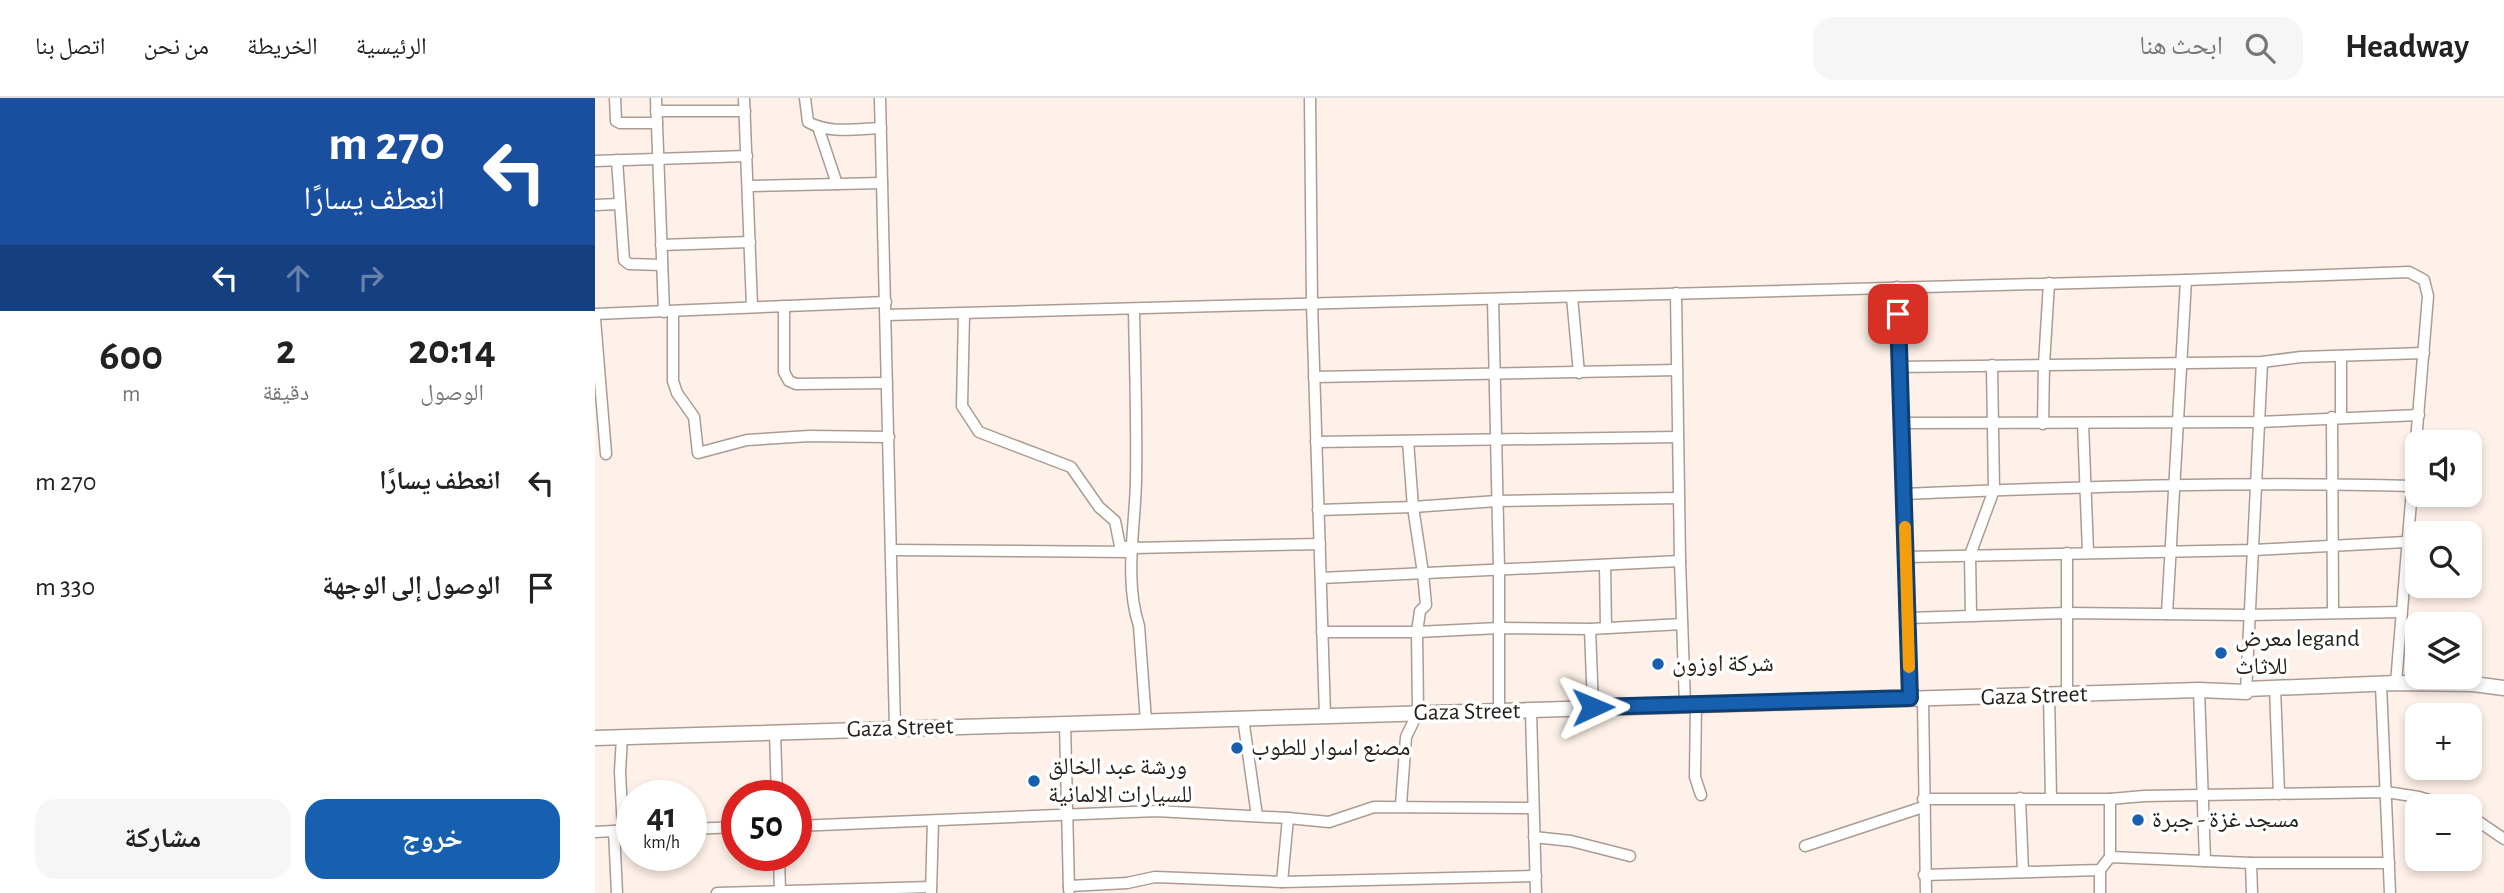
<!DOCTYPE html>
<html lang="ar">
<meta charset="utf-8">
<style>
:root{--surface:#fff;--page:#f6f6f6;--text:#222;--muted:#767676;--line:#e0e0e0;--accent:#1660af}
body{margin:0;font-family:"Alegreya Sans","Noto Naskh Arabic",sans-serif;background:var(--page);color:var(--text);direction:rtl;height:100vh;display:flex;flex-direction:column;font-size:26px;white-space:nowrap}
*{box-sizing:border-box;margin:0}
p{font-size:23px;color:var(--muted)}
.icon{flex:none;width:38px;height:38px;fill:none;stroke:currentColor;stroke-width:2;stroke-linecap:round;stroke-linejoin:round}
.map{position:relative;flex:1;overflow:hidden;direction:ltr}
.side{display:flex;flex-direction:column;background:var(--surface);width:595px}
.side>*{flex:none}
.hud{background:#1a4fa0;color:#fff;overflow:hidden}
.fabs{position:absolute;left:1810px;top:332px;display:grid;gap:14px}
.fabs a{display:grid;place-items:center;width:77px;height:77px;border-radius:14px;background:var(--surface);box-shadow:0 4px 10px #0003;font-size:35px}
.speed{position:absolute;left:21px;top:682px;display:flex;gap:14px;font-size:35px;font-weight:700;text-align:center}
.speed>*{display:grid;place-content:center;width:91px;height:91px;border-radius:50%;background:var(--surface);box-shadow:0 4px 10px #0003;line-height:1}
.speed small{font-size:18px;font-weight:400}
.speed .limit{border:10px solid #d22;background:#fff;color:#111}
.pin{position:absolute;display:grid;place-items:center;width:60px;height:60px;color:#fff;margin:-30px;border-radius:14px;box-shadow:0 4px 10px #0006}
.me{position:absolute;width:77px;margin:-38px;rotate:89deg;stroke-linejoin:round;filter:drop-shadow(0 0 5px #0008)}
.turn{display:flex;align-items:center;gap:24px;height:147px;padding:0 35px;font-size:32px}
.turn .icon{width:91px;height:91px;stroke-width:2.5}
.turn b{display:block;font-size:49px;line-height:60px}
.lanes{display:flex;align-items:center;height:66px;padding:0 35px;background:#0003;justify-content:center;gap:35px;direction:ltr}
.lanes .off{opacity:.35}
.eta{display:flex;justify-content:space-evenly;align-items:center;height:119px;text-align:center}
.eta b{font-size:42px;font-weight:700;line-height:49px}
.primary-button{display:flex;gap:14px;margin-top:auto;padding:14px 35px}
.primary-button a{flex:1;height:80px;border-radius:21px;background:var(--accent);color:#fff;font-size:28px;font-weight:700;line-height:80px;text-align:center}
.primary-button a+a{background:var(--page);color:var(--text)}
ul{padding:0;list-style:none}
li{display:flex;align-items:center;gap:21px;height:105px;padding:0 35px}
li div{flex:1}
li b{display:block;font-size:26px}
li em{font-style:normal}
header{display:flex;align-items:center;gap:42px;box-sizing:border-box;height:98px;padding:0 35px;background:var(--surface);border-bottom:2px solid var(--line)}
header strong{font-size:33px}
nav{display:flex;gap:38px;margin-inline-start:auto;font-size:24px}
.search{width:490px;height:63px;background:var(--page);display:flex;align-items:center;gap:18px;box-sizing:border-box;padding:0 24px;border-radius:21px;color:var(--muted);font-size:26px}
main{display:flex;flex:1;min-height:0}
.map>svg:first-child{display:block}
</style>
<header>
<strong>Headway</strong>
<div class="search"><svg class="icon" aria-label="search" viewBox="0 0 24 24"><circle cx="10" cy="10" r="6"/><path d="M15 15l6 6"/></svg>ابحث هنا</div>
<nav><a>الرئيسية</a><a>الخريطة</a><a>من نحن</a><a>اتصل بنا</a></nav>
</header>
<main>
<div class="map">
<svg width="1909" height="795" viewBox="0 0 1909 795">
<rect width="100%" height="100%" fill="#fef1e9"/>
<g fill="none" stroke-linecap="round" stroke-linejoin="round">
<defs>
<g id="minor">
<polyline points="20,0 21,23 25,25 62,25"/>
<polyline points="61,0 69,214"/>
<polyline points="149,0 157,209"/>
<path d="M210 0 213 24C234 36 262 31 286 30"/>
<polyline points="285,0 300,630"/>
<polyline points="715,0 717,206 730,617"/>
<polyline points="61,13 150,13"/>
<polyline points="223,29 242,86"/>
<polyline points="22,62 29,162 34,166 67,167"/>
<polyline points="0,63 152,58"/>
<polyline points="153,88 287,85"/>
<polyline points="0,107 25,106"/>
<polyline points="66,147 155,144"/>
<polyline points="1302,189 1315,600"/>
<polyline points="1081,195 1085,463 1090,607"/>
<polyline points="977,199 984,275"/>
<polyline points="898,201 904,471 904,613"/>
<polyline points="189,208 189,274 194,283 201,286 292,285"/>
<path d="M539 211C540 268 542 326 541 383 540 430 529 482 544 528L551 623"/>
<polyline points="78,214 78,283 82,295 99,319 103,355 152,342 214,338 294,339"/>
<polyline points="0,216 291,204"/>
<polyline points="369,216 367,308 384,334 476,369 504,409 520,423 525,448 538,450 725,446"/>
<polyline points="291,217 1591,182 1814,174 1829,182 1833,198 1801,585"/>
<polyline points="0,221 11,356"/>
<polyline points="1746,258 1746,319"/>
<polyline points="1304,269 1667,264 1706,259 1829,255"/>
<polyline points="719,279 1082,272"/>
<polyline points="1737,319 1738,514"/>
<polyline points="1306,325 1664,324 1824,317"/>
<polyline points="1488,325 1493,454"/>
<polyline points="1448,326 1449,266 1454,185"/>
<polyline points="721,344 1083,339"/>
<path d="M1309 396C1478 389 1648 383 1817 388"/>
<polyline points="723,412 818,409 902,403 1084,400"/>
<polyline points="296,452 535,454"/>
<polyline points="1311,459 1658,452 1811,444"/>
<polyline points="1010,467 1011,530"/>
<polyline points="726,480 1085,463"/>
<polyline points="1572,516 1591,182"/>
<polyline points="1376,517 1375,457 1399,392 1397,267"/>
<polyline points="1313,520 1472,515 1654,517 1806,514"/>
<polyline points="995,531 998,609"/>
<polyline points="727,534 822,534 904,530 995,531 1087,526"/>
<polyline points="1786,587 1795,795"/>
<polyline points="1680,590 1684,696"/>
<polyline points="1604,592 1610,763"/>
<polyline points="1651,594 1667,264"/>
<polyline points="1454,596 1456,700"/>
<polyline points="1472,596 1472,455"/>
<polyline points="1328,601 1331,795"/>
<polyline points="1101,606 1100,679 1106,697"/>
<polyline points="936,613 941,795"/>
<polyline points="648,620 662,718"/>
<polyline points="470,625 474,792"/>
<polyline points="180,635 182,698"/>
<polyline points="27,639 25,674 28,733"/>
<polyline points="1425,700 1428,774"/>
<polyline points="1328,701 1515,701 1549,698 1791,694 1824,699 1858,709"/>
<polyline points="806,707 811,639 823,614 822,534 825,513 831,507 828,475 818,409 813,343"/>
<polyline points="1874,717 1909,741"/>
<polyline points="201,728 561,713 693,720 734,724 779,709 938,710"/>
<polyline points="96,731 142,729"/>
<polyline points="19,733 22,795"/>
<polyline points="0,734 37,732"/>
<polyline points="939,739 976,743 1035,758"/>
<polyline points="1210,748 1328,709"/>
<polyline points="184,758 185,795"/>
<polyline points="1515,759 1515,701"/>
<polyline points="1656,765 1657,795"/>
<polyline points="1505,772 1505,795"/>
<polyline points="1329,777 1505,772 1515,759 1656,765 1794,765"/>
<polyline points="687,784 693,720"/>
<polyline points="474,788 532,785 560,779 687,784 941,778"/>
<polyline points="122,795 336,789"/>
<polyline points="336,795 338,723"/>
</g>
<polyline id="major" points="0,640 1472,596 1604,592 1651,594 1652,591 1801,585 1878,586 1909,590"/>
</defs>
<use href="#minor" stroke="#ab9c93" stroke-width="13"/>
<use href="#major" stroke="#ab9c93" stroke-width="17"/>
<use href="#minor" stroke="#fff" stroke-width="10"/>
<use href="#major" stroke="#fff" stroke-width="14"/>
</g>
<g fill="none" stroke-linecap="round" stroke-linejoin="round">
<defs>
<polyline id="route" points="998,609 1315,600 1303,216"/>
</defs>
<use href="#route" stroke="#0e3e72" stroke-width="18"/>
<use href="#route" stroke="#1660af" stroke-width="12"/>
<polyline stroke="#f59e0b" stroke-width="12" points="1310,429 1314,569"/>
</g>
<g fill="#1660af" stroke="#fff" stroke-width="2.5">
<circle cx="1626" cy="555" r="7"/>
<circle cx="1063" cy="566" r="7"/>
<circle cx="642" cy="650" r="7"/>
<circle cx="439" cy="683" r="7"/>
<circle cx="1543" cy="722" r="7"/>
</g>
<g text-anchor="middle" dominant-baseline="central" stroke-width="7" stroke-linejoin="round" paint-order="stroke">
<g font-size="24" fill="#28221e" stroke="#fff" text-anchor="start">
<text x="1640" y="541">معرض legand<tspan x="1640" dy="28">للاثاث</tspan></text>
<text x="1077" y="566">شركة اوزون</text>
<text x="656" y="650">مصنع اسوار للطوب</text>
<text x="453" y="669">ورشة عبد الخالق<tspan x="453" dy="28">للسيارات الالمانية</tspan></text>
<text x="1557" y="722">مسجد غزة - جبرة</text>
</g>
<g font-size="24" fill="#28221e" stroke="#fff">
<text transform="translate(1439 598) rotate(-2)">Gaza Street</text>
<text transform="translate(872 614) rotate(-1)">Gaza Street</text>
<text transform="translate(305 630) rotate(-2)">Gaza Street</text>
</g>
</g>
</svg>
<div class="fabs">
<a><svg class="icon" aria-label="sound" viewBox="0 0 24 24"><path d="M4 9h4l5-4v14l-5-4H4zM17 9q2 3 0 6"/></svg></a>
<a><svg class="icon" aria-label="search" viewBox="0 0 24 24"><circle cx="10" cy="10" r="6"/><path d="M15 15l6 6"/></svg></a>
<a><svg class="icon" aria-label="layers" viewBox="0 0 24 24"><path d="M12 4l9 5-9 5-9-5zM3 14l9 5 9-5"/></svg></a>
<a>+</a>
<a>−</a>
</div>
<div class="speed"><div>41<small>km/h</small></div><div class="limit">50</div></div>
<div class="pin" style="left:1303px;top:216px;background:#d93025"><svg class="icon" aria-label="arrive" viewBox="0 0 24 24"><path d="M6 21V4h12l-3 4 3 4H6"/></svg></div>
<svg class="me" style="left:998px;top:609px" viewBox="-20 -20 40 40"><path d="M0-17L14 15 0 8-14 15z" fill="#1660af" stroke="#fff" stroke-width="4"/></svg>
</div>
<section class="side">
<div class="hud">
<div class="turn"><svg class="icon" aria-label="left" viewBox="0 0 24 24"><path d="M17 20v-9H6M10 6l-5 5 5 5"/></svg><div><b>270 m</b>انعطف يسارًا</div></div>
<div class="lanes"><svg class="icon" aria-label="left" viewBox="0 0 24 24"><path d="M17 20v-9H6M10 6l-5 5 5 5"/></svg><svg class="icon off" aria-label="ahead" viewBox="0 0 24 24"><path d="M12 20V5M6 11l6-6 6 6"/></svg><svg class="icon off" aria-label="right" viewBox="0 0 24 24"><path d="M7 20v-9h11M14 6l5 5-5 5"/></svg></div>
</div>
<div class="eta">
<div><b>20:14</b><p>الوصول</p></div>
<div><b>2</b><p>دقيقة</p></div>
<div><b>600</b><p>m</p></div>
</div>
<ul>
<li><svg class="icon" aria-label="left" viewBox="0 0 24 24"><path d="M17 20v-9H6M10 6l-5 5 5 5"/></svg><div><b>انعطف يسارًا</b></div><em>270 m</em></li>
<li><svg class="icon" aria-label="arrive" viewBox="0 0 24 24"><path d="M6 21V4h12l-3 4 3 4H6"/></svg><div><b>الوصول إلى الوجهة</b></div><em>330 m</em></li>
</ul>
<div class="primary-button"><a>خروج</a><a>مشاركة</a></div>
</section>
</main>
